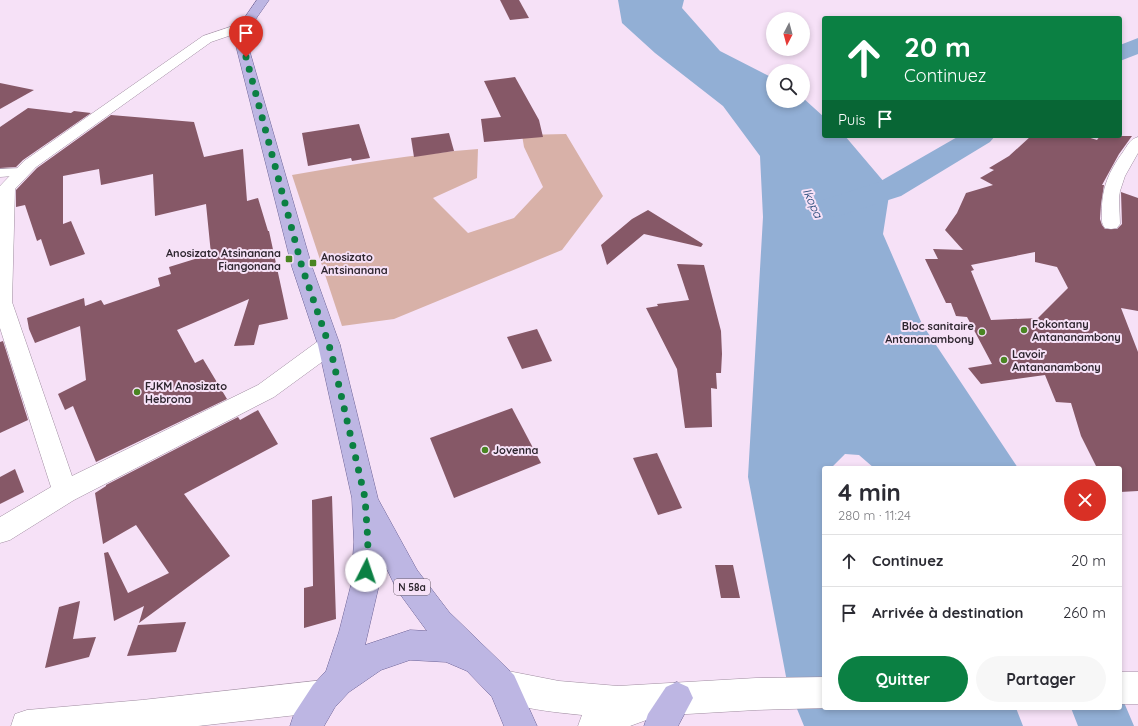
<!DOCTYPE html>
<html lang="fr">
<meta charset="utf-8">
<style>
:root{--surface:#fff;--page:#f7f7f7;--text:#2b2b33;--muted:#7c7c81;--line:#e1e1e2;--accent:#0b8043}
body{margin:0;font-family:Quicksand,sans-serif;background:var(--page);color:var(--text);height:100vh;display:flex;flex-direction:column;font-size:15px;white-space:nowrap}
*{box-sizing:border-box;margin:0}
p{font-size:13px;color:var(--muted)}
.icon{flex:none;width:22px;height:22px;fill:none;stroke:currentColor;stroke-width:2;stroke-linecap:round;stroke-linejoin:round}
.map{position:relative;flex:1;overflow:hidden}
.sheet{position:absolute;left:822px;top:466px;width:300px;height:244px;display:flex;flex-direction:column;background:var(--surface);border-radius:4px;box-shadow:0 2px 6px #0003}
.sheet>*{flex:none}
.guide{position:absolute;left:822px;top:16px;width:300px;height:122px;border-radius:4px;box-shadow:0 2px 6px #0003;background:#0b8043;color:#fff;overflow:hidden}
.needle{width:26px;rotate:186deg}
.tools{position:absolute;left:766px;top:12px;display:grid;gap:8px}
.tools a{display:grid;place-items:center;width:44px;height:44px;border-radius:50%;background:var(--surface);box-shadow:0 2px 6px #0003;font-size:20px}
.pin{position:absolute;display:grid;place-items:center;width:34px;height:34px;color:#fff;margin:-41px -17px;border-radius:50% 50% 50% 0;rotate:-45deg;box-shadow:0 0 4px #0007}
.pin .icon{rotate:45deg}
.me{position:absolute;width:44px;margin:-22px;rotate:4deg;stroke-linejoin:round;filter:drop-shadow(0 0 3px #0008)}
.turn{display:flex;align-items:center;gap:14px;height:84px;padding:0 16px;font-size:18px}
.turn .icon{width:52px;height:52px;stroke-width:2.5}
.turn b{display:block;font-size:28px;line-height:34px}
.then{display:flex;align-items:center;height:38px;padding:0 16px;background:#0003;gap:8px;font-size:15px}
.round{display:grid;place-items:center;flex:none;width:42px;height:42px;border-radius:21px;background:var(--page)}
.summary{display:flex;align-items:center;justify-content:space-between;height:68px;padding:0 16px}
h1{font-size:24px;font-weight:700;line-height:30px}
.action{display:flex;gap:8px;margin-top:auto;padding:8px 16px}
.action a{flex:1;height:46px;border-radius:24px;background:var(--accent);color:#fff;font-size:16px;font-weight:700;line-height:46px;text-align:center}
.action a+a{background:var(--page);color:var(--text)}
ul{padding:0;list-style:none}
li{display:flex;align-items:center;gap:12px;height:52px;padding:0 16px;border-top:1px solid var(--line)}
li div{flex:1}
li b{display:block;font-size:15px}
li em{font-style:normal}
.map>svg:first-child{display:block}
</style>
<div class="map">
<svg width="1138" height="726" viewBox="0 0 1138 726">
<rect width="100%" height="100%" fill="#f6e1f7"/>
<path fill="#d8b1a8" d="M566 134 603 196 562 250 394 319 342 326 292 175C354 164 415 154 478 149L477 178 433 198 468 233 514 218 543 187 524 147 522 135Z"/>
<g fill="#92afd5">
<polygon points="618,0 684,0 682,8 720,51 773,78 773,101 803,101 803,98 824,117 824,136 845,136 890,189 883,234 922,324 1018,468 874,468 859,455 845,454 831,468 824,468 824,708 1016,708 1023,726 804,726 788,687 748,477 763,217 760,156 723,106 655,53 622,23"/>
<polygon points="1120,693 1134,726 1078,726 1071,708 1120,708"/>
</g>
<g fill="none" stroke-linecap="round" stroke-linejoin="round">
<g fill="#92afd5" fill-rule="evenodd">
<polygon points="1138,38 1138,54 1120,61 1120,45"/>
<polygon points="959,136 995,136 990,142 901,196 835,217 823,214 818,207 823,200 879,182"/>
</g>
</g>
<g fill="#865867" fill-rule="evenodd">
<polygon points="500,0 519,0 529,18 510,20"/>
<polygon points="515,77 539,120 543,137 484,142 481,119 501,117 484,81"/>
<polygon points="0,83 34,90 0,109"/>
<polygon points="28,108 71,113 74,111 91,113 23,160 16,167 0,168 0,127"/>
<polygon points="111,115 194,122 204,157 243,149 247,201 258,198 268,231 269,231 288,319 259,325 254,345 234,346 249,299 177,330 195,363 203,359 227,399 96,462 73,406 65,410 58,394 86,380 80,326 35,343 29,329 27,318 84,298 85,306 101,300 104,305 160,286 158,278 171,274 169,267 211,254 206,204 155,216 153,174 101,185 99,169 63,176 63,224 71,221 85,254 50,266 41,239 37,241 25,205 16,207 16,190 37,168"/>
<polygon points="359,124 370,158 352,161 351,158 308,166 302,133"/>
<polygon points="449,133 454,151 414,157 411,138"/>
<path d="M1031 136H1084L1097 140 1100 136H1132L1119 154 1102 185H1104L1101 204 1100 219 1102 225 1105 229H1117L1122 224 1121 192 1138 198V311L1121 308 1138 352V491L1120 492V468H1097L1081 436 1071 403 1056 402 1045 375 981 384 968 368 992 364 967 317 956 316 951 303H946L925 259H938L933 249 963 250 945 230 957 213 966 193 993 185 980 178 994 170 989 168 1009 156ZM1035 252V262L1057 267 1068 288 1038 318 991 320 971 271 974 270 971 265Z"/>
<polygon points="648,210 703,244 701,247 644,234 607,265 601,245 632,219"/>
<polygon points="677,264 704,265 721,331 722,354 721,373 716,373 717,389 711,388 712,427 685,428 677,369 646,308 658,306 657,304 689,300"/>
<polygon points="537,329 552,361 522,369 507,337"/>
<polygon points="3,341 28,420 0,433 0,342"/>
<polygon points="512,408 541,463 454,498 430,438"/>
<polygon points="258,410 278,444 184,494 230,556 139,623 144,606 114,621 104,553 108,552 128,593 169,573 136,525 103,544 95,493 106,486 106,485 238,417 240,420"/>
<polygon points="657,453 682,508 658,515 633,458"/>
<polygon points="15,469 24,492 0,504 0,477"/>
<polygon points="332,496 336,619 304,628 304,588 313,586 312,500"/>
<polygon points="715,565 733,565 740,598 721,598"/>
<polygon points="80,601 73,639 96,637 89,657 45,668 59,607"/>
<polygon points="186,622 176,652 127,656 138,625"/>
</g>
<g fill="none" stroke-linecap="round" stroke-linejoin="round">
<defs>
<polygon id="pedestrian" points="22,168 27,169 29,172 27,175 0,177 0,169"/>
<g id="minor">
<polygon points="245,22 249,23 251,26 249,29 211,42 36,167 15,189 12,302 72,476 258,385 321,339 329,337 337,339 340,345 337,351 274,397 74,500 10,540 0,543 0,517 51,487 0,328 0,186 24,161 203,36"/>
<path d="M1138 137V153L1125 176 1120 191 1119 198 1120 224 1117 228 1111 229 1105 228C1101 223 1102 219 1102 213 1101 189 1109 171 1123 152 1127 146 1130 139 1138 137Z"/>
</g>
<g id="secondary">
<path d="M503 670 559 681 618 686 756 678 824 677V708H826L756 710 653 716 652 718 630 726H578L582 715C552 712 520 709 492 697L487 686 492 675Z"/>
<rect x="1120" y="672" width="18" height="32"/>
<polygon points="324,680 335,685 340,696 335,707 324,712 198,726 11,726 15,714 27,710 142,700"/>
</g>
<g id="primary">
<path d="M257 0H269L255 20 247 42 312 267 340 345 378 499 417 570 449 612 514 675 537 726H504L492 697 467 671 446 662 410 660 381 670 349 692 335 707 324 726H290L294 714 313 685 326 671 339 632 351 585 354 542 352 498 318 345 292 267 235 42 243 20ZM381 557 397 590 427 631 410 630 365 645 379 585Z"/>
<polygon points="677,682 688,687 693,698 678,726 644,726 648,714 666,687"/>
</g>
</defs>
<use href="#pedestrian" stroke="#a08da1" stroke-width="1"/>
<use href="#minor" stroke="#a08da1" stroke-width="1"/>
<use href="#secondary" stroke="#a08da1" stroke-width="1"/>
<use href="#primary" stroke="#6e6498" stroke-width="1"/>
<use href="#pedestrian" fill="#fff" fill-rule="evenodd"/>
<use href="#minor" fill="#fff" fill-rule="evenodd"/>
<use href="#secondary" fill="#fff" fill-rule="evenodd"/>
<use href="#primary" fill="#bdb6e3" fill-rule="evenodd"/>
</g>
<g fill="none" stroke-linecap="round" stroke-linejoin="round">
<polyline stroke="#0b8043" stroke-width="7" stroke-dasharray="0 12.6" points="246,57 302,267 329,345 333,360 365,498 368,542 366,571"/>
</g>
<g fill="#498522" stroke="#f6e1f7" stroke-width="1.5">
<rect x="285" y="255" width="8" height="8" rx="2"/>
<rect x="309" y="259" width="8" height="8" rx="2"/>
<circle cx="1024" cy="330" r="4"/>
<circle cx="982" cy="332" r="4"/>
<circle cx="1004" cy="360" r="4"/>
<circle cx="137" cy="392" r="4"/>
<circle cx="485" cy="450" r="4"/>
</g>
<g text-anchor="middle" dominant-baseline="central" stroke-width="4" stroke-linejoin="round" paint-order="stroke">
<rect fill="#f6e1f7" stroke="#6a5e6b" stroke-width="1" x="394" y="579" width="36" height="16" rx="3"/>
<g font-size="10" font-weight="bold" fill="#2e262f">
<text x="412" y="587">N 58a</text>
</g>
<g font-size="11" font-weight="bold" fill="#2e262f" stroke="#f6e1f7" text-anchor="start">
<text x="281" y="253" text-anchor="end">Anosizato Atsinanana<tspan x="281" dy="13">Fiangonana</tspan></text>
<text x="321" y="257">Anosizato<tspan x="321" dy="13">Antsinanana</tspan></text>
<text x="1032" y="324">Fokontany<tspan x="1032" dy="13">Antananambony</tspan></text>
<text x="974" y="326" text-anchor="end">Bloc sanitaire<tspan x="974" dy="13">Antananambony</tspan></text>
<text x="1012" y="354">Lavoir<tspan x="1012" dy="13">Antananambony</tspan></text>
<text x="145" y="386">FJKM Anosizato<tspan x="145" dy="13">Hebrona</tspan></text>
<text x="493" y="450">Jovenna</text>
</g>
<g font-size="12" font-style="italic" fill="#1d4273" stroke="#f6e1f7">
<text transform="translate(813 203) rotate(66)">Ikopa</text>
</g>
</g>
</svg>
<div class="tools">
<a><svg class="needle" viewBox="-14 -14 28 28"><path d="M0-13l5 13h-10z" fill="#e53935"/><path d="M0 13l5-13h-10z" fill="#7c7c81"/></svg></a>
<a><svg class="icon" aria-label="search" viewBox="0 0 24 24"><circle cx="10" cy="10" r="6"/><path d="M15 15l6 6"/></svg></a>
</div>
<div class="pin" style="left:246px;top:57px;background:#d93025"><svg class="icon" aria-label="arrive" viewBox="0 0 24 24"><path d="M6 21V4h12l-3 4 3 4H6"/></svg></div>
<svg class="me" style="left:366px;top:571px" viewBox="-20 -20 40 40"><circle r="19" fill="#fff"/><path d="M0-13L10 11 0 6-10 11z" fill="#0b8043"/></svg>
<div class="guide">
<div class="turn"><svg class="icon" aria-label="ahead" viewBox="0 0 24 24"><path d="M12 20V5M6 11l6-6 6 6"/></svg><div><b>20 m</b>Continuez</div></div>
<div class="then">Puis<svg class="icon" aria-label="arrive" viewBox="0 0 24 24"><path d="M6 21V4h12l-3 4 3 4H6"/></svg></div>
</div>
<section class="sheet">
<div class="summary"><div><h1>4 min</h1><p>280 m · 11:24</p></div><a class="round" style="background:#d93025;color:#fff"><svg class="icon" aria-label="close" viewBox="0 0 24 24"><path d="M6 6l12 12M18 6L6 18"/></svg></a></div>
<ul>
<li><svg class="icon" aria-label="ahead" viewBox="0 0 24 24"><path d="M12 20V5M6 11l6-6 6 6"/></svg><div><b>Continuez</b></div><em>20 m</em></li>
<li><svg class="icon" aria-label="arrive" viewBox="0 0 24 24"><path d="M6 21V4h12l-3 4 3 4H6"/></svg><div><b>Arrivée à destination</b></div><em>260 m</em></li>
</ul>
<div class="action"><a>Quitter</a><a>Partager</a></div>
</section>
</div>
